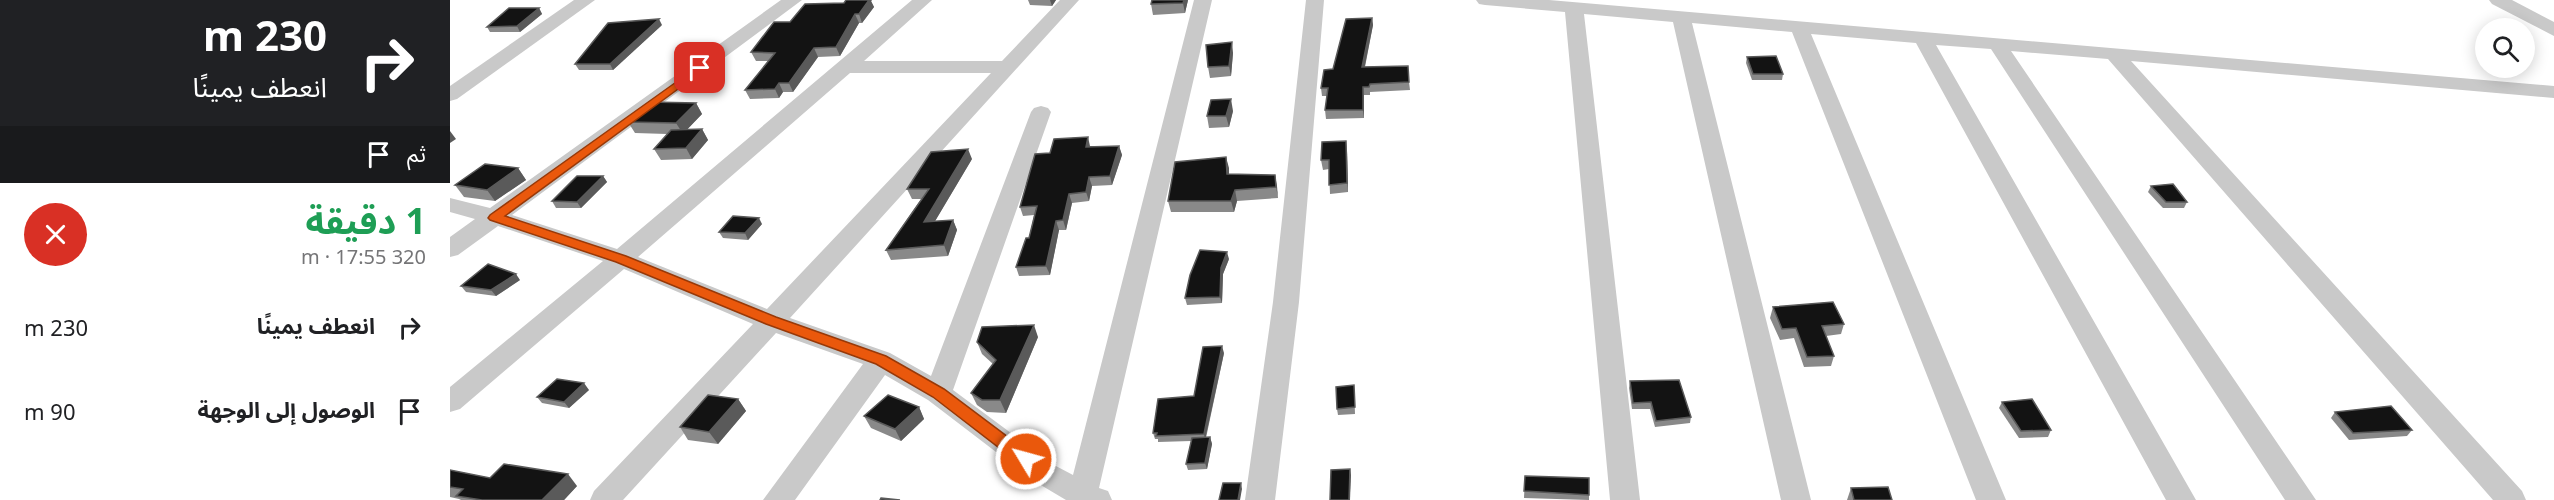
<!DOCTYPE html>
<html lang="ar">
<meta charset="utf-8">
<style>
:root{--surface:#fff;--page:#f6f6f6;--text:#202124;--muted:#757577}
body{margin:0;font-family:"Noto Sans","Noto Sans Arabic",sans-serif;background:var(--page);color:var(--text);direction:rtl;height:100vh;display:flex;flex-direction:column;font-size:22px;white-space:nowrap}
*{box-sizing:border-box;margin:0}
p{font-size:20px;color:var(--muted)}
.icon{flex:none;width:33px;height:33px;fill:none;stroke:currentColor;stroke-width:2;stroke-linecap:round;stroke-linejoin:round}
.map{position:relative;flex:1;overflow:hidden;direction:ltr}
.details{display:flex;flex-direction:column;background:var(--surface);width:450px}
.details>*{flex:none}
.top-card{background:#202124;color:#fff;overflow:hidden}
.controls{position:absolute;left:2025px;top:18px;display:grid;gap:12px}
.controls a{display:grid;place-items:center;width:60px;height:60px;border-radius:50%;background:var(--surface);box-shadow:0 3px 15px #0003;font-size:30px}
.pin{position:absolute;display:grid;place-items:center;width:51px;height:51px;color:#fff;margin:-26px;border-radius:12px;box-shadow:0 3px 9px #0006}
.me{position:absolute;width:66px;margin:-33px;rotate:307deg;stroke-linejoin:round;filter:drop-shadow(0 0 4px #0008)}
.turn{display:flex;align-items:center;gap:21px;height:126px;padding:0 24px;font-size:27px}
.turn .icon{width:78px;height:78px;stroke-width:2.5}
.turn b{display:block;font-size:42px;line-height:51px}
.then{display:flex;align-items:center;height:57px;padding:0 24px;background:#0003;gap:12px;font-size:22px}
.round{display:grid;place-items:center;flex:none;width:63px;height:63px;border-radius:32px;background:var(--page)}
.headline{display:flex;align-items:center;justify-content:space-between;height:102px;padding:0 24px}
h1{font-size:36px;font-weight:700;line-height:45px;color:#1e9e55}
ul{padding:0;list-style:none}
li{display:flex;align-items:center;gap:18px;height:84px;padding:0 24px}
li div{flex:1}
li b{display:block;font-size:22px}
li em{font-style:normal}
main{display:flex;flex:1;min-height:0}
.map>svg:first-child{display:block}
</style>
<main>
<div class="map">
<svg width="2104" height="500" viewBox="0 0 2104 500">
<rect width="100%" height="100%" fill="#fff"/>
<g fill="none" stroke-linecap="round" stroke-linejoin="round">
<g fill="#c9c9c9" fill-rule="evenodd">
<polygon points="124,0 145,0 7,99 0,101 0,86"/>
<path d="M331 0H352L62 215 167 249 462 0H482L414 61H552L610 0H629L340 318 440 353 481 376 581 112 584 108 591 106 598 108 601 112 503 390 604 465 623 475 744 0H762L649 488 658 491 662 500H616L584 481 478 400 435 375 345 500H313L413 364 326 333 173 500H140L144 491 303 324 174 269 10 409 0 412V387L153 261 48 226 8 255 0 257V237L25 219 0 212V198L40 208ZM400 73H541L317 309 188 257Z"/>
<polygon points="856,0 874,0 849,302 825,500 795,500 823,302"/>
<polygon points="1026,0 1099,0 2104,86 2104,98 1681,61 2072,491 2076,500 2043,500 1658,59 1561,51 1866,500 1835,500 1541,49 1486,45 1746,500 1716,500 1466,43 1361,34 1556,500 1526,500 1342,32 1242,23 1361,500 1331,500 1223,22 1134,14 1190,500 1160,500 1115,12 1035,5 1029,4"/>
<polygon points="2039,0 2062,0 2104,22 2104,36 2042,4"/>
</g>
</g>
<g fill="#898989">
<polygon points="396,0 422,0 421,1 424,7 412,23 409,23 390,56 368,57 343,92 333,92 329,98 300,99 295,90 318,61 306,61 301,52 340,22 394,3"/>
<polygon points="578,0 606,0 602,6 580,5"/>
<polygon points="738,0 735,13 703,15 701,4"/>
<polygon points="89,8 92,14 70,32 40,32 37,27"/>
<polygon points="922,18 923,25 915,67 959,82 960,90 920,92 920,95 914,95 914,118 876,119 875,110 877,96 872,96 871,88 883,69"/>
<polygon points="212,25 163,70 129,70 125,64"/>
<polygon points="783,53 781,76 760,78 758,67"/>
<polygon points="1297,57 1333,74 1332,80 1302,80 1296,63"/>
<polygon points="246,103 252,114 237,129 252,129 258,140 242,159 211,160 204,149 217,134 185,133 178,122"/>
<polygon points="783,111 779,127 759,128 757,116"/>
<polygon points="640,146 669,146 672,155 662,185 642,186 639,201 622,203 616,230 609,230 600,275 569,276 566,267 579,238 584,215 573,216 570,207 600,153"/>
<polygon points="897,150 898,192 880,194 879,169 873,170 871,160"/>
<polygon points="776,157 779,174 825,175 828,198 787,201 784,212 721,212 718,201"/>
<polygon points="522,159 485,221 503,220 507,230 498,256 441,260 436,250 471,199 462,199 457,189"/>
<polygon points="68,168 76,180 45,201 14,197 5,185"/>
<polygon points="153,176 157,182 131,208 106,208 102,201"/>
<polygon points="1701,186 1737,202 1734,208 1713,208 1698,192"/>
<polygon points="312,224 298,240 273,238 269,232"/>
<polygon points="779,259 773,274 772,303 737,305 735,298"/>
<polygon points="70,280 46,296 16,292 11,286"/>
<polygon points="1323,307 1394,324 1391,334 1376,336 1384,356 1381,366 1354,367 1344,338 1330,340 1320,318"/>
<polygon points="588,337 556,413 537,412 527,405 521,393 543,364 532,354 527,342"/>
<polygon points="774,353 756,438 760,437 762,444 757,469 738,470 736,464 741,441 708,442 708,439 705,439 703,433 744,396"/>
<polygon points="1180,381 1241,417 1240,423 1205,427 1200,409 1182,409 1179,388"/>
<polygon points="904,385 905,414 888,415 887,409"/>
<polygon points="139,390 119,408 92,403 87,397"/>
<polygon points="288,399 296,411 268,444 238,440 230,427"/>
<polygon points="1552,402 1601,430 1598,437 1569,438 1549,408"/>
<polygon points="469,407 474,419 451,441 421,428 414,416"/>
<polygon points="1885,412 1962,430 1957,436 1899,440 1881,418"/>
<polygon points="0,470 40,478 127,486 114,500 11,500 9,499 0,497"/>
<polygon points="1075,476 1139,495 1139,500 1074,498"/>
<polygon points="1401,488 1442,500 1397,500"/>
</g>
<g fill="#5a5a5a">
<polygon points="415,0 422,0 421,1 424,7 412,23 409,14"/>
<polygon points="600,0 606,0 602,6"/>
<polygon points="734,0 738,0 735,13 733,3"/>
<polygon points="89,8 92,14 70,32 67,26"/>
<polygon points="405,14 409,23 390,56 386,47"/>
<polygon points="922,18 923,25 913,75 912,67"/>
<polygon points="209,19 212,25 163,70 160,64"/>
<polygon points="782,42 783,53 781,76 779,66"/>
<polygon points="364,48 368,57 343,92 339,83"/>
<polygon points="329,83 333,92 329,98 325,89"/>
<polygon points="913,87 914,95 914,118 913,110"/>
<polygon points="781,99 783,111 779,127 776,116"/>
<polygon points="246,103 252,114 233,134 226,123"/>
<polygon points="252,129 258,140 242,159 236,148"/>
<polygon points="0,131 6,139 0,143"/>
<polygon points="638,137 640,146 638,156 636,147"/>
<polygon points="896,141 897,150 898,192 897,183"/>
<polygon points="669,146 672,155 662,185 660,176"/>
<polygon points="518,149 522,159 478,233 474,222"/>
<polygon points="776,157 779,168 779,185 777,174"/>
<polygon points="68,168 76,180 45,201 37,190"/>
<polygon points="825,175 827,186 828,198 826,187"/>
<polygon points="153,176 157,182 131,208 127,202"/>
<polygon points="639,177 642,186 639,201 636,192"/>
<polygon points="785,190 787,201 784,212 781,201"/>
<polygon points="619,194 622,203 616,230 613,220"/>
<polygon points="309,218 312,224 298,240 295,233"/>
<polygon points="503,220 507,230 498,256 494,245"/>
<polygon points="606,221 609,230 600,275 596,266"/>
<polygon points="777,252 779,259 773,274 772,303 770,297 771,268"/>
<polygon points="66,274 70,280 46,296 41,290"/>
<polygon points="584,325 588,337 556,413 550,400"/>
<polygon points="772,346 774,353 755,440 754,434"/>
<polygon points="134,383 139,390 119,408 114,402"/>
<polygon points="288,399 296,411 268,444 259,432"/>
<polygon points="469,407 474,419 451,441 445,429"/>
<polygon points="760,437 762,444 757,469 755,463"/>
<polygon points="900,469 901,475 900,500 899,500"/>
<polygon points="118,474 127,486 114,500 92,500"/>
<polygon points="791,483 792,489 790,500 788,500"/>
</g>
<g fill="#131313" stroke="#5a5a5a" stroke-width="1.5">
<polygon points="396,0 419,0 409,14 405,14 386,47 364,48 339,83 329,83 325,89 295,90 325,53 301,52 324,22 340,22 355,4 394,3"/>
<polygon points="702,0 734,0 733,3 701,4"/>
<polygon points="59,8 89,8 67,26 37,27"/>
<polygon points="922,18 912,67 958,66 959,82 920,84 919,87 913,87 913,110 875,110 878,88 871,88 874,70 883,69 896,19"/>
<polygon points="209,19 160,64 125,64 158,23"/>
<polygon points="782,42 779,66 758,67 756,45"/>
<polygon points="1326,56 1333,74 1303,74 1297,57"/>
<polygon points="781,99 776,116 757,116 761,100"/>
<polygon points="199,102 246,103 226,123 178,122"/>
<polygon points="252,129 236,148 204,149 221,130"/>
<polygon points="638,137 636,147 669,146 660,176 639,177 636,192 619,194 613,220 606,221 596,266 566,267 576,238 579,238 587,206 570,207 585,154 600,153 604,139"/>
<polygon points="896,141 897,183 879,185 879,160 871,160 872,142"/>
<polygon points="518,149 474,222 503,220 494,245 436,250 479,189 457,189 481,152"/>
<polygon points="776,157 777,174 825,175 826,187 785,190 781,201 718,201 725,162"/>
<polygon points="35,164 68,168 37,190 5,185"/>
<polygon points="127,176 153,176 127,202 102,201"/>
<polygon points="1723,184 1737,202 1716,202 1701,186"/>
<polygon points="283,216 309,218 295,233 269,232"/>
<polygon points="750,250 777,252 771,268 770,297 735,298 740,275"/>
<polygon points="38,264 66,274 41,290 11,286"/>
<polygon points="1383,302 1394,324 1372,326 1384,356 1357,357 1346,328 1332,329 1323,307"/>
<polygon points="584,325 550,400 532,400 521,393 546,360 527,342 532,327"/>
<polygon points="772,346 754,434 706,436 707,433 703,433 708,399 744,396 753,347"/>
<polygon points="107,379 134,383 114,402 87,397"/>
<polygon points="1229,380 1241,417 1206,421 1201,402 1183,403 1180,381"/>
<polygon points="904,385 905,407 887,409 886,387"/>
<polygon points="258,395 288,399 259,432 230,427"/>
<polygon points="438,395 469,407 445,429 414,416"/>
<polygon points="1582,399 1601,430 1571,431 1552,402"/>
<polygon points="1941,406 1962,430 1903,433 1885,412"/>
<polygon points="760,437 755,463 736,464 742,438"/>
<polygon points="54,464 118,474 92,500 32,500 6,496 13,489 0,487 0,470 40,478"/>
<polygon points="900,469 899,500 880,500 881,470"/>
<polygon points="1075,476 1139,478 1139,495 1074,491"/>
<polygon points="773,483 791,483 788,500 769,500"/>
<polygon points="1438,487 1442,500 1404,500 1401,488"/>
<polygon points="431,498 450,500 430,500"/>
</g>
<polygon fill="#ea580c" stroke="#983908" stroke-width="1.5" points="250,65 256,68 254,70 55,216 176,256 326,317 436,356 494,389 582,455 585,459 582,464 576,466 570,464 483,397 426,364 316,324 166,262 40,220 38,218 40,215"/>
</svg>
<div class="controls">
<a><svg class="icon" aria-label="search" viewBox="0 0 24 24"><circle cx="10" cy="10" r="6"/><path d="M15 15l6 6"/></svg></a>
</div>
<div class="pin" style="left:250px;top:68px;background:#d93025"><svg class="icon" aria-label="arrive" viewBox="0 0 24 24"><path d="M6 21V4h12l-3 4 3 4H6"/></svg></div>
<svg class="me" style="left:576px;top:459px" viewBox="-20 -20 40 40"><circle r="17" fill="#ea580c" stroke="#fff" stroke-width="3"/><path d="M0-11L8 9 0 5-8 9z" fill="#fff"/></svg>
</div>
<section class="details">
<div class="top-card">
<div class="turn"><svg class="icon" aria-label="right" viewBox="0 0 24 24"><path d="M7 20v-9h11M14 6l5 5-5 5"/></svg><div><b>230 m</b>انعطف يمينًا</div></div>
<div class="then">ثم<svg class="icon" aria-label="arrive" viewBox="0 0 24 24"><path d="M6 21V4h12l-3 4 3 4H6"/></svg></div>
</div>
<div class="headline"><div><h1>1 دقيقة</h1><p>320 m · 17:55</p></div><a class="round" style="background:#d93025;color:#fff"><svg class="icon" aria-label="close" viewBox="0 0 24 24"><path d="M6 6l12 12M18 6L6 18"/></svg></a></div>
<ul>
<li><svg class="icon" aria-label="right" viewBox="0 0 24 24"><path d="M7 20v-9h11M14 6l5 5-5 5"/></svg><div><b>انعطف يمينًا</b></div><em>230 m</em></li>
<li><svg class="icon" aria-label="arrive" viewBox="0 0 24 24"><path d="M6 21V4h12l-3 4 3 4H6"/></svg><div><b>الوصول إلى الوجهة</b></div><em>90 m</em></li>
</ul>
</section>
</main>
